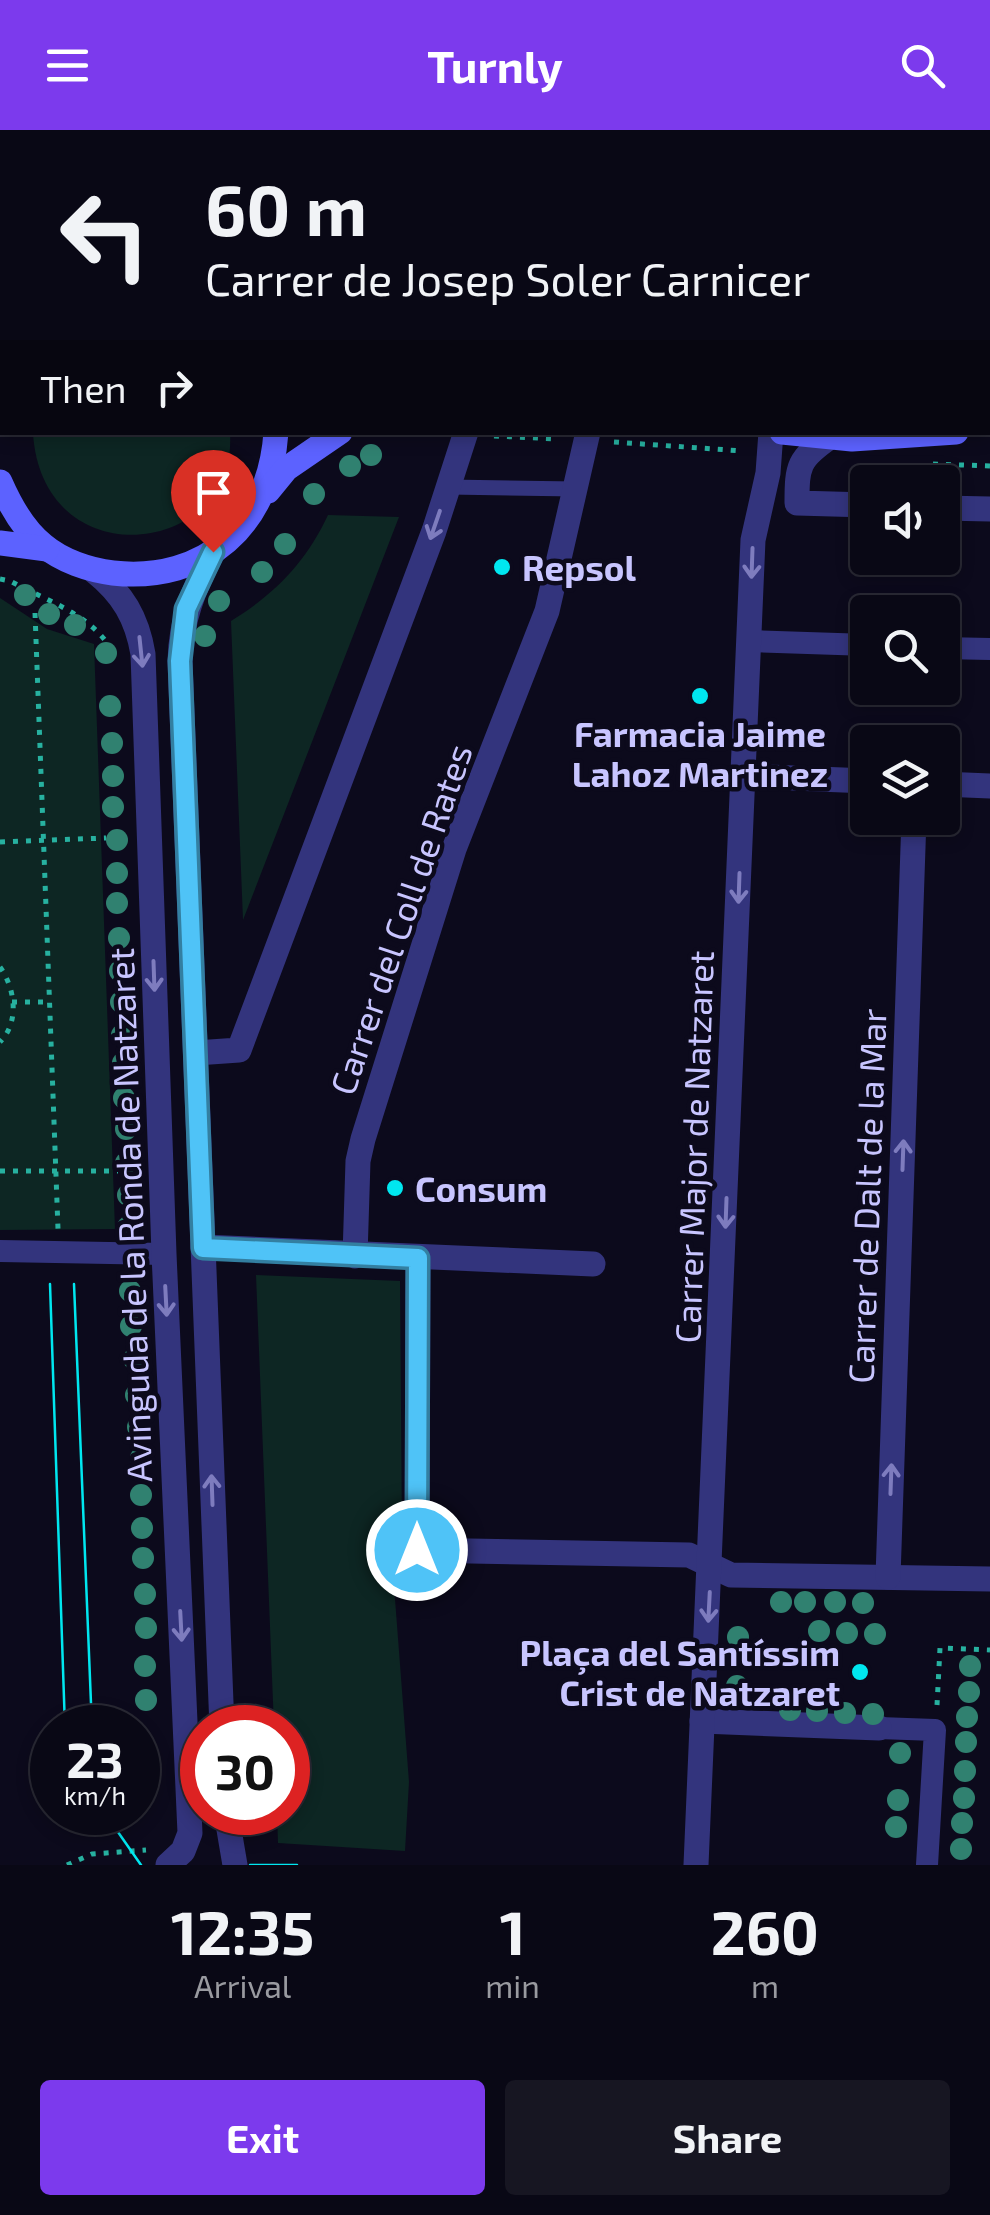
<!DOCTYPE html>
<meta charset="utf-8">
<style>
:root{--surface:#090815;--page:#171622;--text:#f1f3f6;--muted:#999aa0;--line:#292934;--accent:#7c3aed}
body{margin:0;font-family:"Exo 2",sans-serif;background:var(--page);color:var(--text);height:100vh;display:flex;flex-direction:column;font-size:38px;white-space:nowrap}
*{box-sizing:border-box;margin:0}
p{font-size:32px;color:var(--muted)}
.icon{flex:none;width:55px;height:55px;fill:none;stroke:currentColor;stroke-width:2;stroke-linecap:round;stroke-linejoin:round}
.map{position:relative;height:1735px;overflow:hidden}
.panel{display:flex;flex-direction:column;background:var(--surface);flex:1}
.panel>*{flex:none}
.hud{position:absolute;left:0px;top:0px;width:990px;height:305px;box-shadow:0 5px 15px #0003,0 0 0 2px var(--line);background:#090815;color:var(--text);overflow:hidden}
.buttons{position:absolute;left:850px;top:335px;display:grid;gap:20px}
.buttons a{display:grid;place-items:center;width:110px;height:110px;border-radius:10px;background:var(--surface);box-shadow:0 5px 15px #0003,0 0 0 2px var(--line);font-size:50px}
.speed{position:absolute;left:30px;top:1575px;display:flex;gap:20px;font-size:50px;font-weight:700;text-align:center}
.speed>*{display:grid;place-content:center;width:130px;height:130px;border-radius:50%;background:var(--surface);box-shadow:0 5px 15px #0003,0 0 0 2px var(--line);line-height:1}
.speed small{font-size:25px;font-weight:400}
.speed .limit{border:15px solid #d22;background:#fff;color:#111}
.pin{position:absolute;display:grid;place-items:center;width:85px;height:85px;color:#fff;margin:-102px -42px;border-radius:50% 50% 50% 0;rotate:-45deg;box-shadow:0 0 10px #0007}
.pin .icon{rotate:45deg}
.me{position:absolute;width:110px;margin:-55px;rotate:0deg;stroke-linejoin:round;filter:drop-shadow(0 0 8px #0008)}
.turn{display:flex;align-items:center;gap:35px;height:210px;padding:0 40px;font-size:45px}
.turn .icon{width:130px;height:130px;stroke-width:2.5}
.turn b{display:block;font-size:70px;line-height:85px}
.then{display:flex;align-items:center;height:95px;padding:0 40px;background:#0003;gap:20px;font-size:38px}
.eta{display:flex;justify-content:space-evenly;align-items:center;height:170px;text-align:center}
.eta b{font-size:60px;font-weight:700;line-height:70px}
.action{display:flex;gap:20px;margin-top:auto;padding:20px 40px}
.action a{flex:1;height:115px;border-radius:10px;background:var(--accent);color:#fff;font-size:40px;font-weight:700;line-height:115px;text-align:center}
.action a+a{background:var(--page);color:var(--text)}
header{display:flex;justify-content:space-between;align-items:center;height:130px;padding:0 40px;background:var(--accent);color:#fff;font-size:45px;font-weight:700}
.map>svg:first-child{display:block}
</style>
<header><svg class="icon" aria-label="menu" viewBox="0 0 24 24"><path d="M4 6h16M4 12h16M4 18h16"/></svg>Turnly<svg class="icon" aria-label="search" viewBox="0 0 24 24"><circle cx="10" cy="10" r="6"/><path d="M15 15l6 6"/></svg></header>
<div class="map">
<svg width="990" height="1735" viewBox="0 0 990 1735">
<rect width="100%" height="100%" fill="#0c0a1c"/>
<g fill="#0d2623">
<path d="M33 303H230C238 427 42 450 33 303Z"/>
<path d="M328 385 399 387 243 790 231 491C275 464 306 432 328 385Z"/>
<polygon points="0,468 47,499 94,514 115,1099 0,1100"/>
<polygon points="256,1145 400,1151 402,1404 394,1456 409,1652 405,1721 278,1713 277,1683 288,1682 288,1598 274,1597"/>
</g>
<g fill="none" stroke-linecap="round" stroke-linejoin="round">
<g stroke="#27b1a0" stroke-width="5" stroke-dasharray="5 8" stroke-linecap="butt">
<polyline points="189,0 189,2"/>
<polyline points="415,2 415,0"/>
<polyline points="0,177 2,174"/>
<polyline points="988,244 990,244"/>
<polyline points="414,302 438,304"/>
<polyline points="494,306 558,309"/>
<polyline points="614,312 743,321"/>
<polyline points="933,334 990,336"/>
<path d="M0 449 10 451C45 470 93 485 112 521"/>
<polyline points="35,483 58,1099"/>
<polyline points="0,712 106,708"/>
<path d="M0 837C15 858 20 892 0 912"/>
<polyline points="12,872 49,872"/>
<polyline points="0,1041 118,1041"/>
<polyline points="937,1575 940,1518 990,1520"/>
<polyline points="67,1735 92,1724 146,1720"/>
</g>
<polyline stroke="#33347d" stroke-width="15" points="448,357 576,359"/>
<g stroke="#33347d" stroke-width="22">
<polyline points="749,511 868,515"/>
<polyline points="942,518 990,519"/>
<polyline points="0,1121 164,1124"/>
<polyline points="879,1598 935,1600 927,1735"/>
</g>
<g stroke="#33347d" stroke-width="25">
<polyline points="98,0 98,2"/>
<polyline points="152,0 152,2"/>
<polyline points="526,2 526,0"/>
<polyline points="776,2 776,0"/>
<path d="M830 307C798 329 797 336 797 373L868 375"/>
<polyline points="942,378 990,379"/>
<polyline points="744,646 868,651"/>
<polyline points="942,654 990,656"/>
<polyline points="196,923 239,920 434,401 466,302"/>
<polyline points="203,1117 593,1134"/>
<polyline points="355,1126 358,1031 363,1009 454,719 547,481 588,302"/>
<polyline points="418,1128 417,1420 689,1425 731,1445 990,1449"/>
<polyline points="888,1447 914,688"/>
<polyline points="702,1591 879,1598"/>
<polyline points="696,1735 753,410 768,343 771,302"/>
</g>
<g stroke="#33347d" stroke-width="25">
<path d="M213 422C194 458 181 489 180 531L222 1598"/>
<path d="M94 441C123 464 137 488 143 524L164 1124 190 1703 183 1721 168 1735"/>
<polyline points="226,1682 235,1735"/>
</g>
<g stroke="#5c62ff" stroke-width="25">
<polyline points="0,257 2,249"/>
<polyline points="988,289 990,290"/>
<polyline points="782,302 852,309 956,302"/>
<path d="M0 352C10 375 23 399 43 415 62 431 89 440 113 443 205 453 270 395 276 302"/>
<polyline points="268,361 286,339 340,302"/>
<polyline points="0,413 47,419"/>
</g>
<g stroke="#00e7f0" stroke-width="2.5">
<polyline points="50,1154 65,1598"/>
<polyline points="74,1154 92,1598"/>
<polyline points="104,1682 141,1735"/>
<polyline points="250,1735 297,1735"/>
</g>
</g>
<g fill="#308170">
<circle cx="371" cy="325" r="11"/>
<circle cx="350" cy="336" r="11"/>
<circle cx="314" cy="364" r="11"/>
<circle cx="285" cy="414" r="11"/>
<circle cx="262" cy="442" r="11"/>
<circle cx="25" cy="465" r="11"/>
<circle cx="219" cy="471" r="11"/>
<circle cx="49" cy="484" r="11"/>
<circle cx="75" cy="495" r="11"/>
<circle cx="205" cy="506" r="11"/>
<circle cx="106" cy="523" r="11"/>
<circle cx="110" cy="576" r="11"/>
<circle cx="112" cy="613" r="11"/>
<circle cx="113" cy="646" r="11"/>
<circle cx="113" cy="677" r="11"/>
<circle cx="117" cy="710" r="11"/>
<circle cx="117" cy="743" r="11"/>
<circle cx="117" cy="773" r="11"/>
<circle cx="119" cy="808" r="11"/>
<circle cx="120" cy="841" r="11"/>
<circle cx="121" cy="872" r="11"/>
<circle cx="122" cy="905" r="11"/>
<circle cx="123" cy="933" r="11"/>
<circle cx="124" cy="968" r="11"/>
<circle cx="126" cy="999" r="11"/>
<circle cx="126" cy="1033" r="11"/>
<circle cx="128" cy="1065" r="11"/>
<circle cx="128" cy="1097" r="11"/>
<circle cx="130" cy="1161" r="11"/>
<circle cx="131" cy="1196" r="11"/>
<circle cx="134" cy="1229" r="11"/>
<circle cx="136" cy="1265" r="11"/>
<circle cx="138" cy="1297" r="11"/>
<circle cx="141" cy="1328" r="11"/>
<circle cx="141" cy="1365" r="11"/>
<circle cx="142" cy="1398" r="11"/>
<circle cx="143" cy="1428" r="11"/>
<circle cx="145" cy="1464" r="11"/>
<circle cx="781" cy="1472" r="11"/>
<circle cx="805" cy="1472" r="11"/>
<circle cx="835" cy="1472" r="11"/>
<circle cx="863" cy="1473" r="11"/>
<circle cx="146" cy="1498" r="11"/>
<circle cx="819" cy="1501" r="11"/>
<circle cx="847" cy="1503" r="11"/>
<circle cx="875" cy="1504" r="11"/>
<circle cx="738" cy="1507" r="11"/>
<circle cx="145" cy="1536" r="11"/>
<circle cx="970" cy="1536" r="11"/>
<circle cx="737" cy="1556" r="11"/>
<circle cx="969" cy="1562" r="11"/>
<circle cx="146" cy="1570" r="11"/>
<circle cx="790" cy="1580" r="11"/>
<circle cx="817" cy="1581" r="11"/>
<circle cx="845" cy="1583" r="11"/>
<circle cx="873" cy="1584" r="11"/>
<circle cx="967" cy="1587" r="11"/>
<circle cx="966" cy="1612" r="11"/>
<circle cx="900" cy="1623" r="11"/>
<circle cx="149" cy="1633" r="11"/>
<circle cx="965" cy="1641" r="11"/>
<circle cx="964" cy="1668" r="11"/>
<circle cx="898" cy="1670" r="11"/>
<circle cx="962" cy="1693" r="11"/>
<circle cx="896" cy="1697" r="11"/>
<circle cx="961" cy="1719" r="11"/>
</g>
<defs><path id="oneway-shaft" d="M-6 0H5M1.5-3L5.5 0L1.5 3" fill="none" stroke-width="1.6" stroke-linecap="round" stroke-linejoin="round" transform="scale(2.5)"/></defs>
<g stroke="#7e7cbe">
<use href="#oneway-shaft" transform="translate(435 395) rotate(109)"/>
<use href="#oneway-shaft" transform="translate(752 433) rotate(92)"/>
<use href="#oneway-shaft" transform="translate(141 522) rotate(84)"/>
<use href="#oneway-shaft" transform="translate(739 758) rotate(92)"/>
<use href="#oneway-shaft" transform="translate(154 846) rotate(88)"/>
<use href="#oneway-shaft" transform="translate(903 1025) rotate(-88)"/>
<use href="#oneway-shaft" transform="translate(726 1083) rotate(92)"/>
<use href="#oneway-shaft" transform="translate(166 1171) rotate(87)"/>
<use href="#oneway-shaft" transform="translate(891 1349) rotate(-88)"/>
<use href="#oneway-shaft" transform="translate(212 1360) rotate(-92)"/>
<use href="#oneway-shaft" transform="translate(709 1477) rotate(93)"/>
<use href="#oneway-shaft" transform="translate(181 1496) rotate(87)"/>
</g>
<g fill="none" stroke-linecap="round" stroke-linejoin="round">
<defs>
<polyline id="route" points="213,422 186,479 180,531 203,1118 418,1128 417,1420"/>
</defs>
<use href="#route" stroke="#337fa1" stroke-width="25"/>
<use href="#route" stroke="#4fc3f7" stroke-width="18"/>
</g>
<g fill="#00e7f0" stroke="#0c0a1c" stroke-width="4">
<circle cx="502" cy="437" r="10"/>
<circle cx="700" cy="566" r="10"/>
<circle cx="395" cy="1058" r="10"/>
<circle cx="860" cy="1542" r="10"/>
</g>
<g text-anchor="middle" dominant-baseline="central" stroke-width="9" stroke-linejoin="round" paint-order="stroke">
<g font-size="35" font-weight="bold" fill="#c8c5ff" stroke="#0c0a1c" text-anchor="start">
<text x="522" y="437">Repsol</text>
<text x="700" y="603" text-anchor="middle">Farmacia Jaime<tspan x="700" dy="40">Lahoz Martinez</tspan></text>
<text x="415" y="1058">Consum</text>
<text x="840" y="1522" text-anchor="end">Plaça del Santíssim<tspan x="840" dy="40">Crist de Natzaret</tspan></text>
</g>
<g font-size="35" fill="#c8c5ff" stroke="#0c0a1c">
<text transform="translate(400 789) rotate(-71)">Carrer del Coll de Rates</text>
<text transform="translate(693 1017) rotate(-88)">Carrer Major de Natzaret</text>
<text transform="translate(866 1066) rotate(-88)">Carrer de Dalt de la Mar</text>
<text transform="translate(129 1085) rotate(-92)">Avinguda de la Ronda de Natzaret</text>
</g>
</g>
</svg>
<div class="buttons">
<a><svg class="icon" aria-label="sound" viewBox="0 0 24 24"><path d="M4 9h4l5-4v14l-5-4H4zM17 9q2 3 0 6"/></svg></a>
<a><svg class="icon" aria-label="search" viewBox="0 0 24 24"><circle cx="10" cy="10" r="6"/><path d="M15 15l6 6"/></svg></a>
<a><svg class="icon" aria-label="layers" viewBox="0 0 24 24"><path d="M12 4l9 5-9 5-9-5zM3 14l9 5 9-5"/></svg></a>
</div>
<div class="speed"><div>23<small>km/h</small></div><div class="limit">30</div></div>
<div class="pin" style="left:213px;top:422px;background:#d93025"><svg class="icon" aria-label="arrive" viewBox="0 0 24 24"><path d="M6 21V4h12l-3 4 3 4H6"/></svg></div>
<svg class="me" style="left:417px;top:1420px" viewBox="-20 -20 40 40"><circle r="17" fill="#4fc3f7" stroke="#fff" stroke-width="3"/><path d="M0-11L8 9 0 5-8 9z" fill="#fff"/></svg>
<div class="hud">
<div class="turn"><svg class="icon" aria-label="left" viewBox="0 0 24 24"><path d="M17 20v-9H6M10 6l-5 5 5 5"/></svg><div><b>60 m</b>Carrer de Josep Soler Carnicer</div></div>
<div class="then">Then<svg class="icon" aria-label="right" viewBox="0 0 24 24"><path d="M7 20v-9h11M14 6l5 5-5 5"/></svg></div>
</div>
</div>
<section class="panel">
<div class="eta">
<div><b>12:35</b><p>Arrival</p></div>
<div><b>1</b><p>min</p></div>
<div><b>260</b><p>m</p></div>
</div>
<div class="action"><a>Exit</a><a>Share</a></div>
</section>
